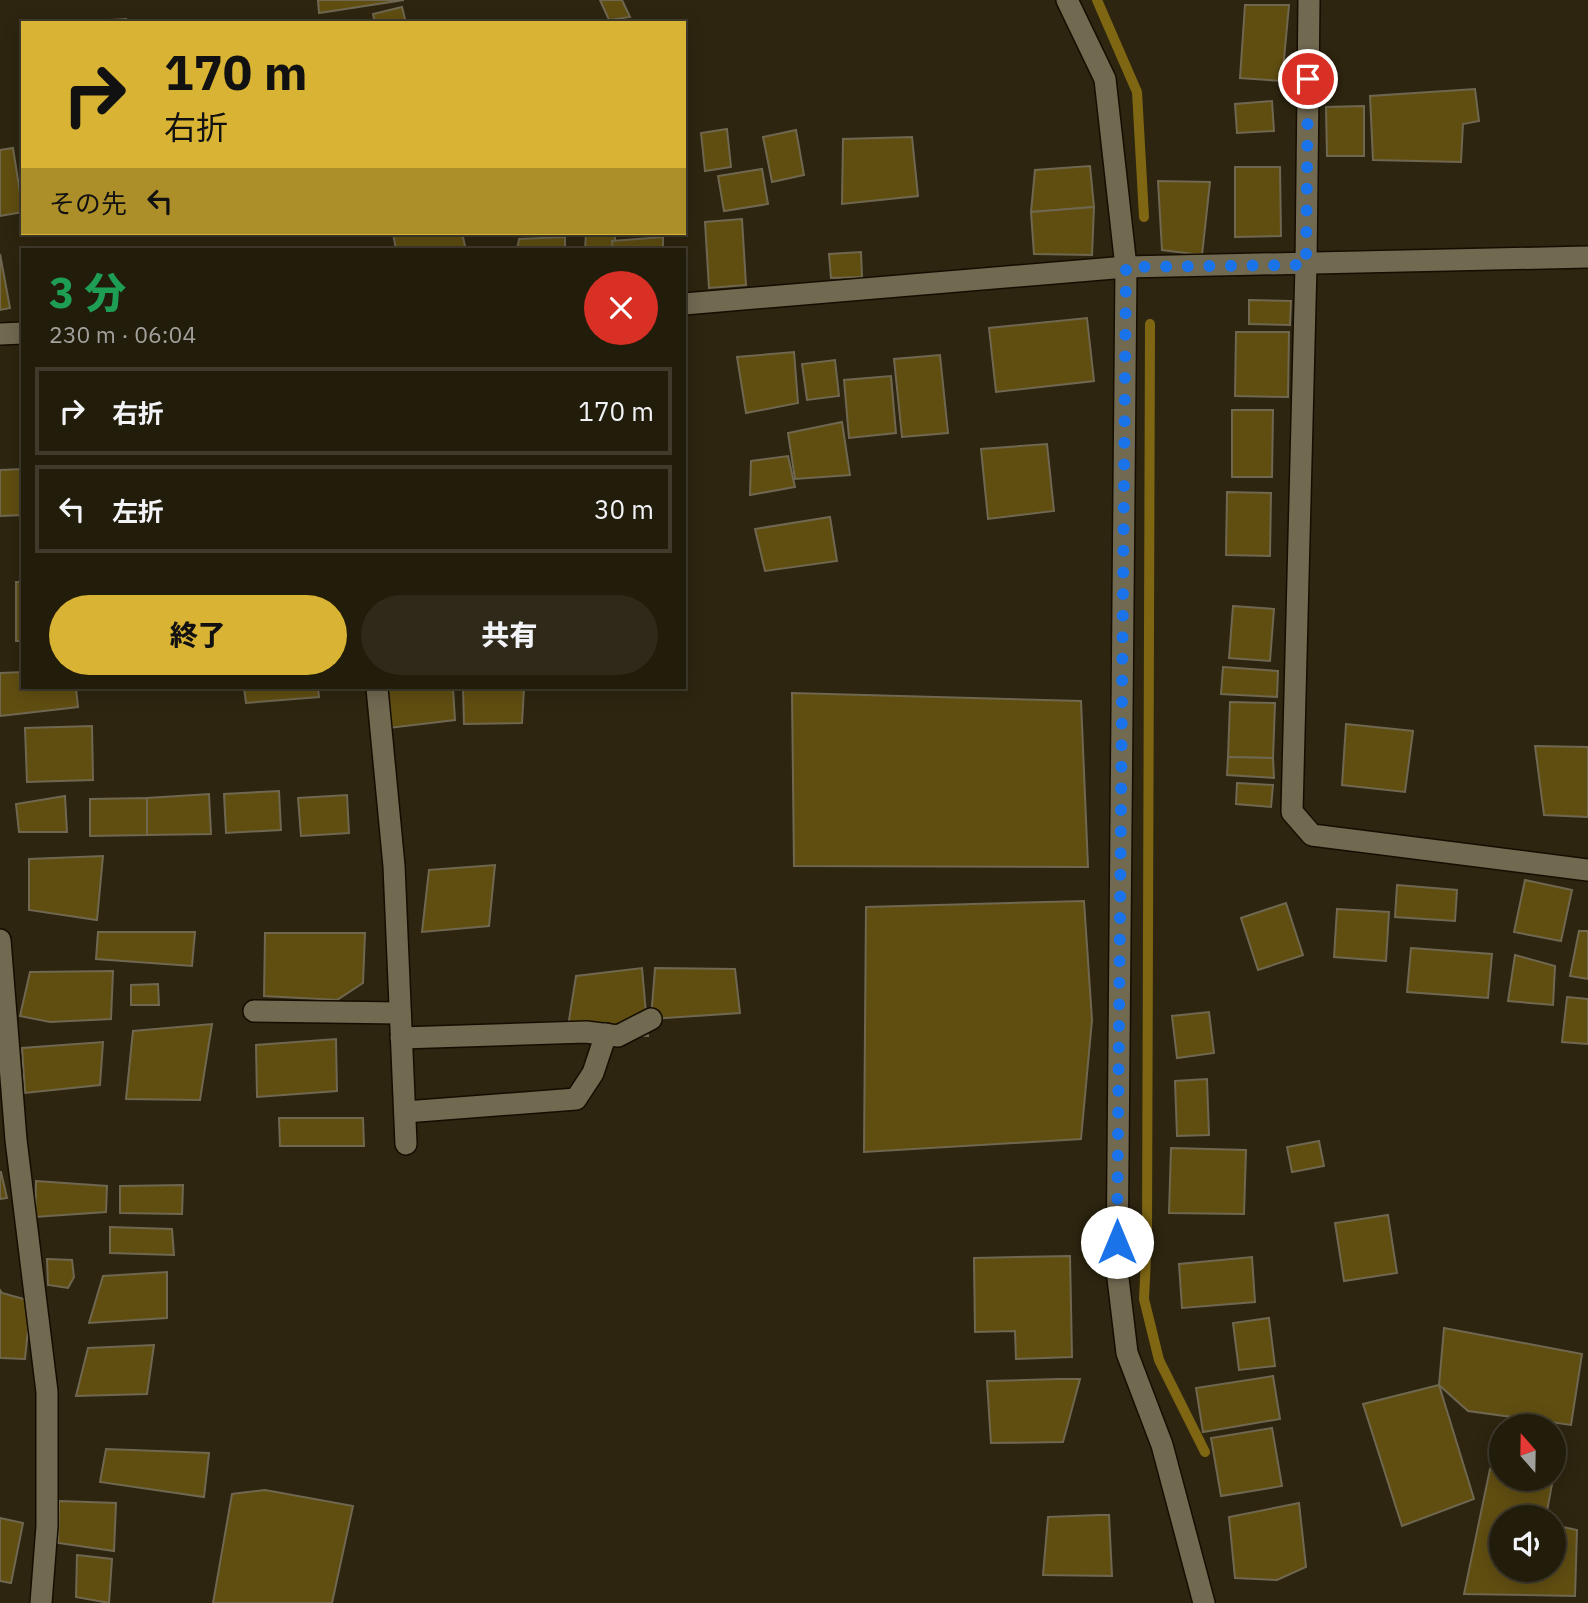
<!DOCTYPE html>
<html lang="ja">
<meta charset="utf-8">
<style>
:root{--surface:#221c0b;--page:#2e2919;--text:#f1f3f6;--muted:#a2a19d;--line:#3f3a2c;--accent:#d9b334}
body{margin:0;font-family:"IBM Plex Sans","Noto Sans JP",sans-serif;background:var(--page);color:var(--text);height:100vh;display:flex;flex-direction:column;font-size:26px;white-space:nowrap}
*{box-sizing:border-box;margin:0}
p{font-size:23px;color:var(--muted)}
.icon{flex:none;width:38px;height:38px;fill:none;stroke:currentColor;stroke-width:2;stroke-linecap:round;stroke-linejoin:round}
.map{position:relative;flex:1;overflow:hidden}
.details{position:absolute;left:21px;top:248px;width:665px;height:441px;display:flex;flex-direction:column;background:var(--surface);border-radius:0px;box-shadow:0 4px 18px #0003,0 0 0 2px var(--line)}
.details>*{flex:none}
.top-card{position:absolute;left:21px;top:21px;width:665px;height:214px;border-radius:0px;box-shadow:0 4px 18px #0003,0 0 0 2px var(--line);background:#d9b334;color:#111;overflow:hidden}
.needle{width:46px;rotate:340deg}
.tools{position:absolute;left:1489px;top:1414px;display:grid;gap:14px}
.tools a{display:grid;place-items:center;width:77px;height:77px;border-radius:50%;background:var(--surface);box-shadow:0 4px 18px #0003,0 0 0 2px var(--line);font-size:35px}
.pin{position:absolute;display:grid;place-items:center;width:60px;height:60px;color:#fff;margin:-30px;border:4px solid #fff;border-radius:50%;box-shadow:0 2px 7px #0007}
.me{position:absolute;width:77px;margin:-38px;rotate:0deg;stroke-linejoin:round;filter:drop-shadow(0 0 5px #0008)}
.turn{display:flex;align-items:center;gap:24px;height:147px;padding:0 28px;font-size:32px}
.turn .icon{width:91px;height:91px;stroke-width:2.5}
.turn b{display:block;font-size:49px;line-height:60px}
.then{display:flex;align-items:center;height:66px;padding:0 28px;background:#0003;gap:14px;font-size:26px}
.round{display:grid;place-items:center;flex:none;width:74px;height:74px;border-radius:37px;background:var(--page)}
.head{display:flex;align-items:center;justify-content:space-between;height:119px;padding:0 28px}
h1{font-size:42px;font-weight:800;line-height:52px;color:#1e9e55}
.button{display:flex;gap:14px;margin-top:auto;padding:14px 28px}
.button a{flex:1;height:80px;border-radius:42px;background:var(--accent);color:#111;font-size:28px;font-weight:800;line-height:80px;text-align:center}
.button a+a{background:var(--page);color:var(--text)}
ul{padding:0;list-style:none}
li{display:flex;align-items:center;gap:21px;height:88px;margin:0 14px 10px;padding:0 14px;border:4px solid var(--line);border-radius:0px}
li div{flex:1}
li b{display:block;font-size:26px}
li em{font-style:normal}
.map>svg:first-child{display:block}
</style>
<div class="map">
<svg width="1588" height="1603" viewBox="0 0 1588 1603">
<rect width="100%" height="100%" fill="#2d250f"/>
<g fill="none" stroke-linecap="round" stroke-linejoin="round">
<g stroke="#7e6613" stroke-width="10">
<polyline points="1097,0 1137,92 1144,217"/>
<polyline points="1150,324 1147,1237 1144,1299 1159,1360 1205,1452"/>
</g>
</g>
<g fill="#604e11" stroke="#6f674f" stroke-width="2">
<polygon points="318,0 404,0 319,13"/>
<polygon points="600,0 622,0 630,17 609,20"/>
<polygon points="1245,5 1289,5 1282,81 1240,78"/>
<polygon points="402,7 406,23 375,23 373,14"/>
<polygon points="126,19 126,23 58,23"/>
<polygon points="1475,89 1479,121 1463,124 1461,162 1373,160 1370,96"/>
<polygon points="1272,101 1274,131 1237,133 1235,104"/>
<polygon points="1364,106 1364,156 1327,156 1326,107"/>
<polygon points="727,129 731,167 705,171 701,133"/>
<polygon points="796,130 804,175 772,182 763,137"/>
<polygon points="912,137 918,196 842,204 843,139"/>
<polygon points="13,148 23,212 0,216 0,150"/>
<polygon points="1090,166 1094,207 1031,212 1035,170"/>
<polygon points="1235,167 1280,167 1281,236 1235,237"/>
<polygon points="762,169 768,204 724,211 718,176"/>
<polygon points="1158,181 1210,182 1202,255 1162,250"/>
<polygon points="1094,207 1092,255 1034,254 1031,212"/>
<polygon points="742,219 746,285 709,288 705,222"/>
<polygon points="393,233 462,233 466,250 396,250"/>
<polygon points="586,233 615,233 615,250 585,250"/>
<polygon points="565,237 565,250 517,250 519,239"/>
<polygon points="663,237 663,250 613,250 612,241"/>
<polygon points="861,252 862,277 831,278 829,254"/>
<polygon points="0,254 10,308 0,310"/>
<polygon points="1249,300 1291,301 1290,325 1249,324"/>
<polygon points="1087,318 1094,381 996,392 989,328"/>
<polygon points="1236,332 1289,332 1288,397 1235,396"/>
<polygon points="794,352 798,403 746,413 737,357"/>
<polygon points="940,355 948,433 902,437 894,359"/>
<polygon points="835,360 839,396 807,400 802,364"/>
<polygon points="891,376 896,433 849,438 844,380"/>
<polygon points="1232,410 1273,410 1272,477 1232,477"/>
<polygon points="842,422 850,475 795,479 788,433"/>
<polygon points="1047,444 1054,511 988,519 981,449"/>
<polygon points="788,456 795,487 750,495 751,461"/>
<polygon points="23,469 23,515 0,516 0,470"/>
<polygon points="1227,492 1271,493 1270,556 1226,555"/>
<polygon points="830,517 837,561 765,571 755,529"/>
<rect x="16" y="582" width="7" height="59"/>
<polygon points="1233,606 1274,609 1270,661 1229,658"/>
<polygon points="1223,667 1278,671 1277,697 1221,694"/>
<polygon points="23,672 23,688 76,688 78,707 0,716 0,673"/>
<polygon points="244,688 318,688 319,697 246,703"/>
<polygon points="386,688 453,688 455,720 389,728"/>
<polygon points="463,688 524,688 522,723 464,724"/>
<polygon points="792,693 1081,701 1088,867 794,866"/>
<polygon points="1230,702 1275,703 1273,758 1228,757"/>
<polygon points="1346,724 1413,731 1405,792 1342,785"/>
<polygon points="92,726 93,780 27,782 25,728"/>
<polygon points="1535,746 1588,747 1588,817 1544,815"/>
<polygon points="1228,757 1273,758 1274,778 1227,775"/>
<polygon points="1237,783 1273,785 1271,807 1236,804"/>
<polygon points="279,791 281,830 226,833 224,794"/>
<polygon points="209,794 211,834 147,835 147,798"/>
<polygon points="347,795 349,833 301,836 298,798"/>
<polygon points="65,796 67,832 19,832 16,804"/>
<polygon points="147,798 147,835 90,836 90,799"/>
<polygon points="103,856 97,920 29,910 29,859"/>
<polygon points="495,865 489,926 422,932 429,870"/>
<polygon points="1525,880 1572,890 1561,941 1514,932"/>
<polygon points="1397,885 1457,890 1455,921 1395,917"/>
<polygon points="1084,901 1092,1020 1081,1139 864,1152 866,907"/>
<polygon points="1286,903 1303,955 1258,970 1241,918"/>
<polygon points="1337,909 1389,912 1386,961 1334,957"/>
<polygon points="1579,931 1588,931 1588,979 1570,976"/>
<polygon points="98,932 195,932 192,966 96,959"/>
<polygon points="265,933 365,933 363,983 337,1000 264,996"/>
<polygon points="1411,948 1492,954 1488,998 1407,992"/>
<polygon points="1515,955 1555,966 1553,1005 1508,1001"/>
<polygon points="642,968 648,1036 567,1033 576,976"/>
<polygon points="655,968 735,969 740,1013 651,1019"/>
<polygon points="113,971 111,1019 50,1022 20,1016 30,972"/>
<polygon points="158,984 159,1005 131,1005 131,985"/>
<polygon points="1567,997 1588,999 1588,1044 1562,1042"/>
<polygon points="1209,1012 1214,1053 1177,1058 1172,1016"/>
<polygon points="212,1024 200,1100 126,1099 133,1031"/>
<polygon points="336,1039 337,1091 257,1097 256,1045"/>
<polygon points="103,1042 100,1085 25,1093 22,1048"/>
<polygon points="1207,1079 1209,1135 1177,1136 1175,1081"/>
<polygon points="279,1118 363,1118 364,1146 280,1146"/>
<polygon points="1319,1141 1324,1166 1292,1172 1287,1147"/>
<polygon points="1171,1148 1246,1150 1244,1214 1169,1213"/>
<polygon points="0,1172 1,1172 7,1198 0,1199"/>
<polygon points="36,1181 107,1186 106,1212 35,1217"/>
<polygon points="183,1185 182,1214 120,1213 120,1186"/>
<polygon points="1388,1215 1397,1273 1344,1281 1335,1223"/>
<polygon points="110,1227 172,1229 174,1255 110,1253"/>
<polygon points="1070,1256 1072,1357 1016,1359 1015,1331 975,1332 974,1258"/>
<polygon points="1252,1257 1255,1302 1182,1308 1179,1264"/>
<polygon points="47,1259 72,1260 74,1277 68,1288 48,1285"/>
<polygon points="167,1272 167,1318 89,1323 103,1276"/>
<polygon points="0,1290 2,1293 31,1301 25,1359 0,1358"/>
<polygon points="1269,1318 1275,1366 1239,1370 1233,1323"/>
<polygon points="1444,1328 1582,1354 1571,1425 1468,1411 1439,1385"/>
<polygon points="154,1345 147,1394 76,1396 88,1348"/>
<polygon points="1273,1376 1280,1419 1203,1432 1196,1388"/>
<polygon points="1059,1379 1080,1379 1063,1442 991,1443 987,1381"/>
<polygon points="1439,1385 1474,1499 1402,1526 1363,1404"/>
<polygon points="1272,1428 1282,1486 1221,1496 1211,1438"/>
<polygon points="106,1449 209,1453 204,1497 100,1482"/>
<polygon points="1490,1469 1502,1472 1502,1479 1532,1479 1552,1484 1546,1517 1502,1517 1502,1570 1554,1570 1554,1525 1577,1530 1575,1596 1464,1594"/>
<polygon points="265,1490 353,1506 332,1603 213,1603 232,1494"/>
<polygon points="59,1501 116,1503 114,1551 58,1543"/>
<polygon points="1299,1503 1306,1567 1277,1580 1235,1578 1229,1517"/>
<polygon points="1099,1515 1109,1515 1112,1576 1043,1575 1048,1517"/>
<polygon points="0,1518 23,1523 11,1583 0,1581"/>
<polygon points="77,1555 112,1559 109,1603 76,1597"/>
</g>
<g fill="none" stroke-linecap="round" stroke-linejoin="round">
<defs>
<g id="street">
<polyline points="1067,0 1105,79 1126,267 1117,1270 1127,1353 1162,1445 1204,1603"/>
<polyline points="1309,0 1306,265 1292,812 1312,835 1588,870"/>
<polyline points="684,304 1126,267 1588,257"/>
<polyline points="0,334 23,333"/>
<polyline points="377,688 394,866 406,1144"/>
<polyline points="0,940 16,1140 47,1392 47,1526 41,1603"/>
<polyline points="254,1011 400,1013"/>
<polyline points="401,1038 586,1032 618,1036 651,1019"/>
<polyline points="405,1112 576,1099 593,1073 606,1034"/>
</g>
</defs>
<use href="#street" stroke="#150e00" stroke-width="24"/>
<use href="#street" stroke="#726951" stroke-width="21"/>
</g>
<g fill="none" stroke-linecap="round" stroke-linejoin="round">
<polyline stroke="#1a73e8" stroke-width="12" stroke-dasharray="0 21.6" points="1117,1242 1126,267 1306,265 1308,79"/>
</g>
</svg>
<div class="tools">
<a><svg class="needle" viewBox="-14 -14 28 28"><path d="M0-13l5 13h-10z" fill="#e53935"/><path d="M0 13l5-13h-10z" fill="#a2a19d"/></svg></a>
<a><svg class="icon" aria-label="sound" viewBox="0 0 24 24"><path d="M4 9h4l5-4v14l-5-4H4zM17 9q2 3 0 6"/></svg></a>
</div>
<div class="pin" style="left:1308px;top:79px;background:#d93025"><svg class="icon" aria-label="arrive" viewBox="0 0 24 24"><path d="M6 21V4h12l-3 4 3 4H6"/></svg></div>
<svg class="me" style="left:1117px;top:1242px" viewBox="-20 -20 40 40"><circle r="19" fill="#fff"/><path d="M0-13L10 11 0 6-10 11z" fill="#1a73e8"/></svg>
<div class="top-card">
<div class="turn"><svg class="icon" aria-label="right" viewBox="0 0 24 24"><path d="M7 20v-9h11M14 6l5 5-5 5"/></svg><div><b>170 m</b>右折</div></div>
<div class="then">その先<svg class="icon" aria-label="left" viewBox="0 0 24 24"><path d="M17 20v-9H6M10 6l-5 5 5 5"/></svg></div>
</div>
<section class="details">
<div class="head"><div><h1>3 分</h1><p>230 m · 06:04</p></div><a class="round" style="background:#d93025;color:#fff"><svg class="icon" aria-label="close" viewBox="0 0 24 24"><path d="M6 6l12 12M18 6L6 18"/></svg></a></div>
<ul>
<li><svg class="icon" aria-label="right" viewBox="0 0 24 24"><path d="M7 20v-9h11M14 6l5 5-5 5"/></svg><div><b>右折</b></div><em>170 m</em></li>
<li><svg class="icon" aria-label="left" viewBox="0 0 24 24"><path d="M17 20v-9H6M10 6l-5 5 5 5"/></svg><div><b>左折</b></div><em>30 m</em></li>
</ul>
<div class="button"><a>終了</a><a>共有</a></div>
</section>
</div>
